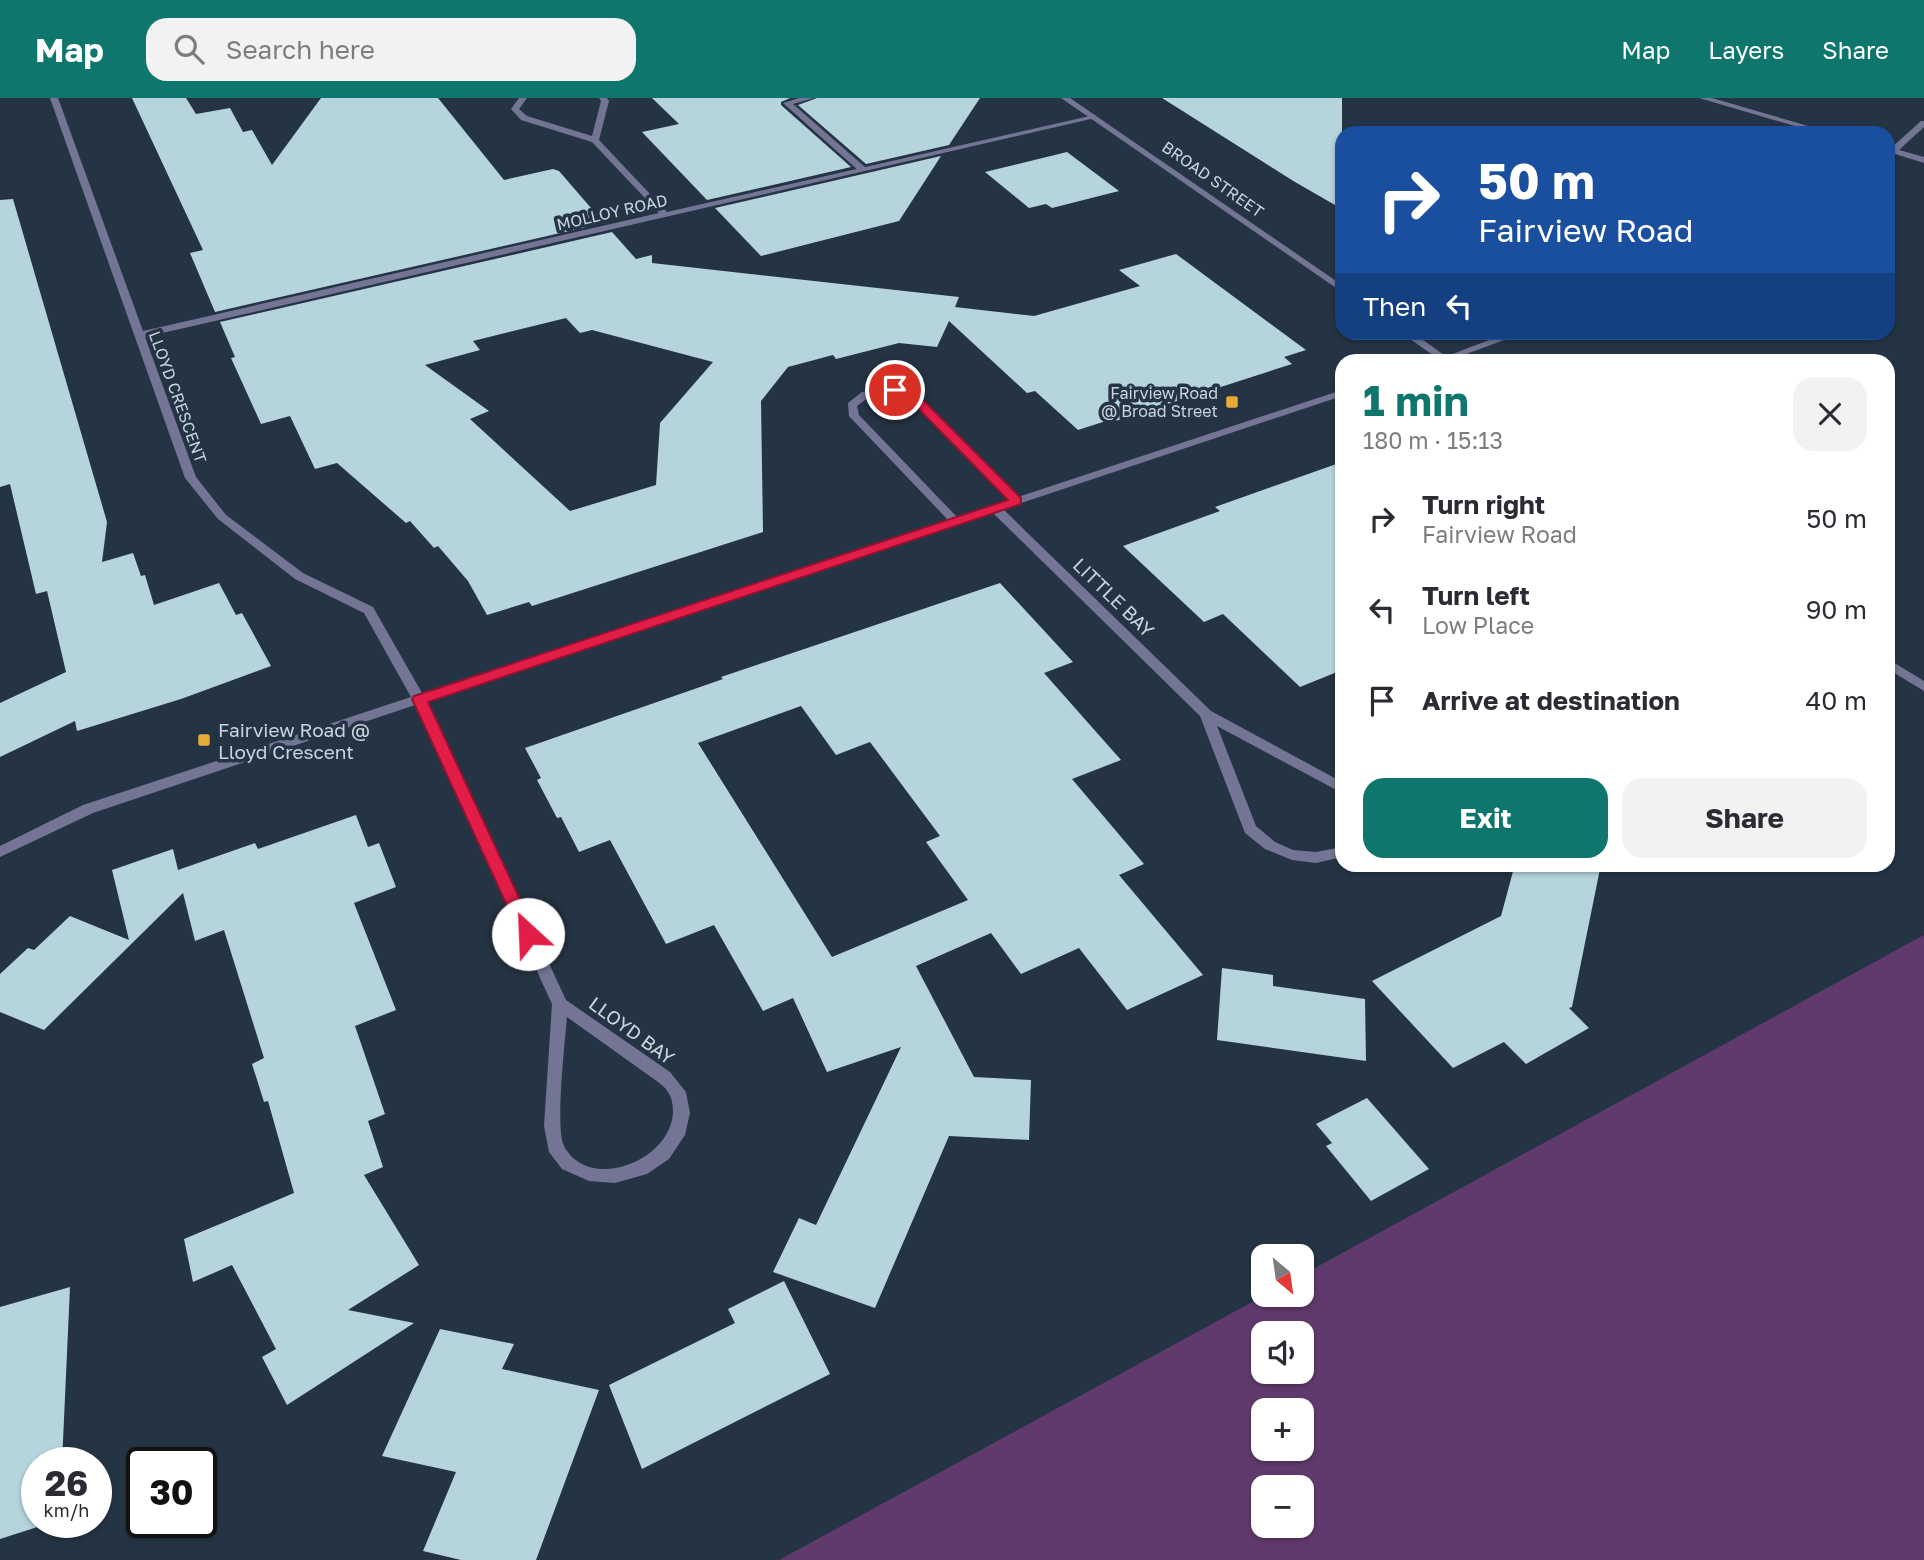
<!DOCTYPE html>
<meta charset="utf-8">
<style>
:root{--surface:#fff;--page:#f2f2f3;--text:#2b2b33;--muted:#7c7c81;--accent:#0f766e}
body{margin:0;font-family:"Golos Text",sans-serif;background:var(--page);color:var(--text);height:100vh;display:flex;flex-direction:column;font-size:26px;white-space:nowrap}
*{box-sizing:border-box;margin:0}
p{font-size:23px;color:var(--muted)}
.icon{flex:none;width:38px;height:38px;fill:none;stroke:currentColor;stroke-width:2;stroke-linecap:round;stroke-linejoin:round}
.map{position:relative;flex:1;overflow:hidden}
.side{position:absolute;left:1335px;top:256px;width:560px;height:518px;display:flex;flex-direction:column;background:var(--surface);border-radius:21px;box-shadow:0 2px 5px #0004}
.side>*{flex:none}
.top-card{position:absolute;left:1335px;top:28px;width:560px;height:214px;border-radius:21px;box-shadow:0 2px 5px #0004;background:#1a4fa0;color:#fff;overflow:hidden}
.needle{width:46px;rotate:151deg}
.tools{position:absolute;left:1251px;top:1146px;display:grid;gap:14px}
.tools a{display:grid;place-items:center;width:63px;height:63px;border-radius:14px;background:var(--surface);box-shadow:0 2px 5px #0004;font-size:35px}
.speed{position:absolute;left:21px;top:1349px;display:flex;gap:14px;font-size:35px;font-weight:700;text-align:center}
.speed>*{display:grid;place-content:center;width:91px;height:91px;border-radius:50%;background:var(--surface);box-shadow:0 2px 5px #0004;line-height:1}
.speed small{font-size:18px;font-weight:400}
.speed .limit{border:4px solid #111;border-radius:10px;background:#fff;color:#111}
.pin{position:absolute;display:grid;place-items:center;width:60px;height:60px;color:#fff;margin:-30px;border:4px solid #fff;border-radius:50%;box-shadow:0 2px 7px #0007}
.me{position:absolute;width:77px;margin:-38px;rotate:335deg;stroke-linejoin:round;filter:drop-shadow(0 0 5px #0008)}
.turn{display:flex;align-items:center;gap:24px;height:147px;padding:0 28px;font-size:32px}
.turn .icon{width:91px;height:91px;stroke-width:2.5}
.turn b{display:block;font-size:49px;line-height:60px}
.then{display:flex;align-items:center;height:66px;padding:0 28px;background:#0003;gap:14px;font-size:26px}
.round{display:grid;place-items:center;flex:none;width:74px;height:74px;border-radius:21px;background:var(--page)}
.overview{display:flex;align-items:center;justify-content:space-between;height:119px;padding:0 28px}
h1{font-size:42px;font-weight:700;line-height:52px;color:var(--accent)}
.primary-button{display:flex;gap:14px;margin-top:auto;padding:14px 28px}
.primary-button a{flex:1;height:80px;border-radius:21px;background:var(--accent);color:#fff;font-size:28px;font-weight:700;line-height:80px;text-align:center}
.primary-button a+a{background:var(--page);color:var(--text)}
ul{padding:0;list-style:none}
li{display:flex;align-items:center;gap:21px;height:91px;padding:0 28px}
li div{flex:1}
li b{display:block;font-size:26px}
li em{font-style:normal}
header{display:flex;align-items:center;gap:42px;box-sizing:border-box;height:98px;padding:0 35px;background:var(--accent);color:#fff}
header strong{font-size:33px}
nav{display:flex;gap:38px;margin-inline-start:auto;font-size:24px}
.search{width:490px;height:63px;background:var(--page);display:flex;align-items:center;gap:18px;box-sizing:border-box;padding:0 24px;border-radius:21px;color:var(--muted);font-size:26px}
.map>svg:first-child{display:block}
</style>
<header>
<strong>Map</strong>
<div class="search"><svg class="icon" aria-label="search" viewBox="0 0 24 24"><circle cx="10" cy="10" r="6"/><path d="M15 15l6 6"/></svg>Search here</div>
<nav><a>Map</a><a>Layers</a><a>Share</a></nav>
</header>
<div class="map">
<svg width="1924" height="1462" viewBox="0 0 1924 1462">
<rect width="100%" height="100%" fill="#253444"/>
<path fill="#603a6d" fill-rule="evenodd" d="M1924 837V1462H779L1265 1197H1302V1177ZM1264 1236H1302V1274H1264ZM1264 1312H1302V1351H1264ZM1264 1390H1302V1428H1264Z"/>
<g fill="#b5d4db" fill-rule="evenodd">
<polygon points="132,0 186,0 196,16 230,10 243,34 252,32 272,67 321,0 438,0 504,82 553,71 559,73 604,125 215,214 190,155 203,152"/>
<polygon points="652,0 790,0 781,4 781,7 851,69 707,102 642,34 679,26"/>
<polygon points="817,0 980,0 949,47 866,66 798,7"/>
<polygon points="1162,0 1342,0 1342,111 1295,84"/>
<polygon points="1067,54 1119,93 1052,110 1046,106 1029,110 985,74"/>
<polygon points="941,58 899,123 761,158 715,110"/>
<polygon points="13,101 107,424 102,464 133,455 141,478 145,477 154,507 219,485 236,517 242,515 271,568 181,601 77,633 75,623 0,659 0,605 66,574 47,493 36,496 10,386 0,389 0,102"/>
<path d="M612 134 636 161 652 157V165L959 199 955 209 1034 218 1140 188 1119 172 1176 156 1306 252 1284 259 1292 266 1112 324 1109 322 1078 332 1035 293 1027 295 949 223 937 249 899 245 836 261 833 257 788 269 761 303 763 434 532 508 529 504 487 517 468 483 438 448 434 450 410 423 406 425 337 365 315 371 290 318 261 326 231 260 235 259 220 224ZM566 220 580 235 592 232 713 264 660 325 656 387 570 413 470 321 489 313 425 267 480 252 473 243Z"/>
<polygon points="1342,364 1342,572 1300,589 1223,516 1204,524 1123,448 1220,413 1215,409"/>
<path d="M1000 485 1073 564 1044 575 1121 662 1072 681 1144 766 1119 777 1203 877 1127 912 1079 850 1021 876 991 835 916 868 974 979 1031 982 1029 1042 949 1038 875 1210 773 1174 799 1120 816 1127 901 949 827 974 793 900 763 913 714 827 666 846 610 742 579 754 561 719 557 720 537 682 541 680 525 650 723 581 721 579ZM801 608 836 657 870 644 940 738 926 744 968 802 832 859 698 645Z"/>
<polygon points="356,717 368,749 379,745 396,789 354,805 396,912 355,928 385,1016 368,1023 383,1069 364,1077 419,1167 348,1212 414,1225 287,1307 262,1259 276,1251 232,1167 193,1184 184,1141 294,1095 268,1003 264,1004 252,966 264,960 224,832 195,843 183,795 44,932 0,914 0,876 28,850 34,852 70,818 129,842 112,772 173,751 178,772 255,745 258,751"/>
<polygon points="1515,766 1601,766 1572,909 1569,910 1589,930 1526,966 1504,944 1453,970 1372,883 1501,818"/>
<polygon points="1222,870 1273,877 1273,888 1365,901 1366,963 1217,942"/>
<polygon points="1367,1000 1429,1071 1371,1103 1326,1048 1332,1045 1316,1026"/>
<polygon points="784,1183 830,1276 642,1371 609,1287 735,1225 728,1211"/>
<polygon points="70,1189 62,1365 37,1365 37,1424 53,1424 0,1441 0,1209"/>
<polygon points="440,1231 514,1246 502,1271 599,1292 536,1462 461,1462 423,1453 456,1374 382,1358"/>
</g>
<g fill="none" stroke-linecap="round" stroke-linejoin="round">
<polygon fill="#747594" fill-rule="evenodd" points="799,0 814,0 793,6 865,69 865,73 859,73 783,5"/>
<g fill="#747594" fill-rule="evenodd">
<path d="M50 0H58L143 233 659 115 592 44 521 22 511 11 519 0H527L519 11 527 18 592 38 601 3 599 0H607L609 3 599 42 667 114 1094 17V21H1091L145 239 196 379 226 417 303 475 373 509 422 595 948 422 849 318 848 305 862 294 880 290 917 296 1018 399 1342 292V298L1003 411 1211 613 1342 684V695L1217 628 1256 728 1275 744 1293 752 1316 754 1342 749V759L1316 765 1292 762 1265 751 1245 735 1200 618 993 415 427 603 566 902 670 974 686 994 690 1015 685 1037 669 1061 647 1076 615 1085 589 1083 562 1071 549 1054 544 1028 552 906 415 607 93 715 0 759V748L83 707 411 599 364 515 295 481 218 421 185 380ZM880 296 909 300 1009 402 957 419 859 317 857 308 869 299ZM567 919 658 984C662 987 667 991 669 996 673 1002 674 1014 672 1022 662 1067 587 1092 564 1048 555 1031 565 943 567 919Z"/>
<polygon points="1699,0 1712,0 1832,35 1819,35"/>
<polygon points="1921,23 1924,23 1924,29 1899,52 1924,59 1924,65 1895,56 1888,60 1888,50 1891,50"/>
<polygon points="1510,234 1526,234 1450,262 1437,262"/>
</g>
<g fill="#747594" fill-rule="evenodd">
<polygon points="1061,0 1070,0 1342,187 1342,194"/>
<polygon points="1400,234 1412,234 1451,262 1440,262"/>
<polygon points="1888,561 1924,583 1924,593 1888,571"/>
</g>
</g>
<polygon fill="#e11d48" stroke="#92132f" stroke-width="2" points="895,288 917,296 1021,400 1021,406 428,604 536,836 534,840 522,840 412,601 414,598 1008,402 909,301 891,294 891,289"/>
<g fill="#e9ab38" stroke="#253444" stroke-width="2.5">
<rect x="1225" y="297" width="14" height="14" rx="3.5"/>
<rect x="197" y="635" width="14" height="14" rx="3.5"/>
</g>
<g text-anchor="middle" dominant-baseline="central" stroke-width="7" stroke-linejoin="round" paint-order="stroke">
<g font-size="16" fill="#cad4de" stroke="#253444">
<text transform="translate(1213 81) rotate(35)">BROAD STREET</text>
<text transform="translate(612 114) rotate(-13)">MOLLOY ROAD</text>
<text transform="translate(178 299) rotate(70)">LLOYD CRESCENT</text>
</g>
<g font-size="16" fill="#cad4de" stroke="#253444" text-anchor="end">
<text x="1218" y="295">Fairview Road<tspan x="1218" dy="18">@ Broad Street</tspan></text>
</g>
<g font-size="19" fill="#cad4de" stroke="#253444">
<text transform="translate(1114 499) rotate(44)">LITTLE BAY</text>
<text transform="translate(632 932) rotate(36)">LLOYD BAY</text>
</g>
<g font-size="19" fill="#cad4de" stroke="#253444" text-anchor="start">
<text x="218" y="631">Fairview Road @<tspan x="218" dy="22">Lloyd Crescent</tspan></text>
</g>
</g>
</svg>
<div class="tools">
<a><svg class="needle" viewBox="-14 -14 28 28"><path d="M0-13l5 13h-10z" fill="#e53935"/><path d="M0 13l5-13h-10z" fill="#7c7c81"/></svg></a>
<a><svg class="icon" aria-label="sound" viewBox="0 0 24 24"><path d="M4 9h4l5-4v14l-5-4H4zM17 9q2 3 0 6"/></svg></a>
<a>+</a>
<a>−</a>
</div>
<div class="speed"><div>26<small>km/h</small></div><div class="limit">30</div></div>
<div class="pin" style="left:895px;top:292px;background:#d93025"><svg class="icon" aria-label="arrive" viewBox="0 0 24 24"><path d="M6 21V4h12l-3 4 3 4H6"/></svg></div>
<svg class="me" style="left:528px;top:836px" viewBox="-20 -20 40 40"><circle r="19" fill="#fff"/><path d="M0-13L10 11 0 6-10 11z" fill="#e11d48"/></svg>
<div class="top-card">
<div class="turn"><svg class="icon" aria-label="right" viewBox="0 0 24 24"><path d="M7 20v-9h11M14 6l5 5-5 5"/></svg><div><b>50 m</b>Fairview Road</div></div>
<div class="then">Then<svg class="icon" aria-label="left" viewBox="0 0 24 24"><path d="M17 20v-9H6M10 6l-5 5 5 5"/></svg></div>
</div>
<section class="side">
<div class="overview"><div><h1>1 min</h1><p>180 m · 15:13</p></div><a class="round"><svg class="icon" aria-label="close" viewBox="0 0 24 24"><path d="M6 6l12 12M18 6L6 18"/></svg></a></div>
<ul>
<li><svg class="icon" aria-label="right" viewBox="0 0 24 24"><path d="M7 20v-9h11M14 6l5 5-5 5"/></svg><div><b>Turn right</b><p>Fairview Road</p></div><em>50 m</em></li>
<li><svg class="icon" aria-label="left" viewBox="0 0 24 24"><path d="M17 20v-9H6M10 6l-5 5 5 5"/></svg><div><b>Turn left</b><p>Low Place</p></div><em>90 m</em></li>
<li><svg class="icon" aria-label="arrive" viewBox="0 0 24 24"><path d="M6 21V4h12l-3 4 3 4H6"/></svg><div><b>Arrive at destination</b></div><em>40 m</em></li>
</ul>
<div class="primary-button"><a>Exit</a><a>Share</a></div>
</section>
</div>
